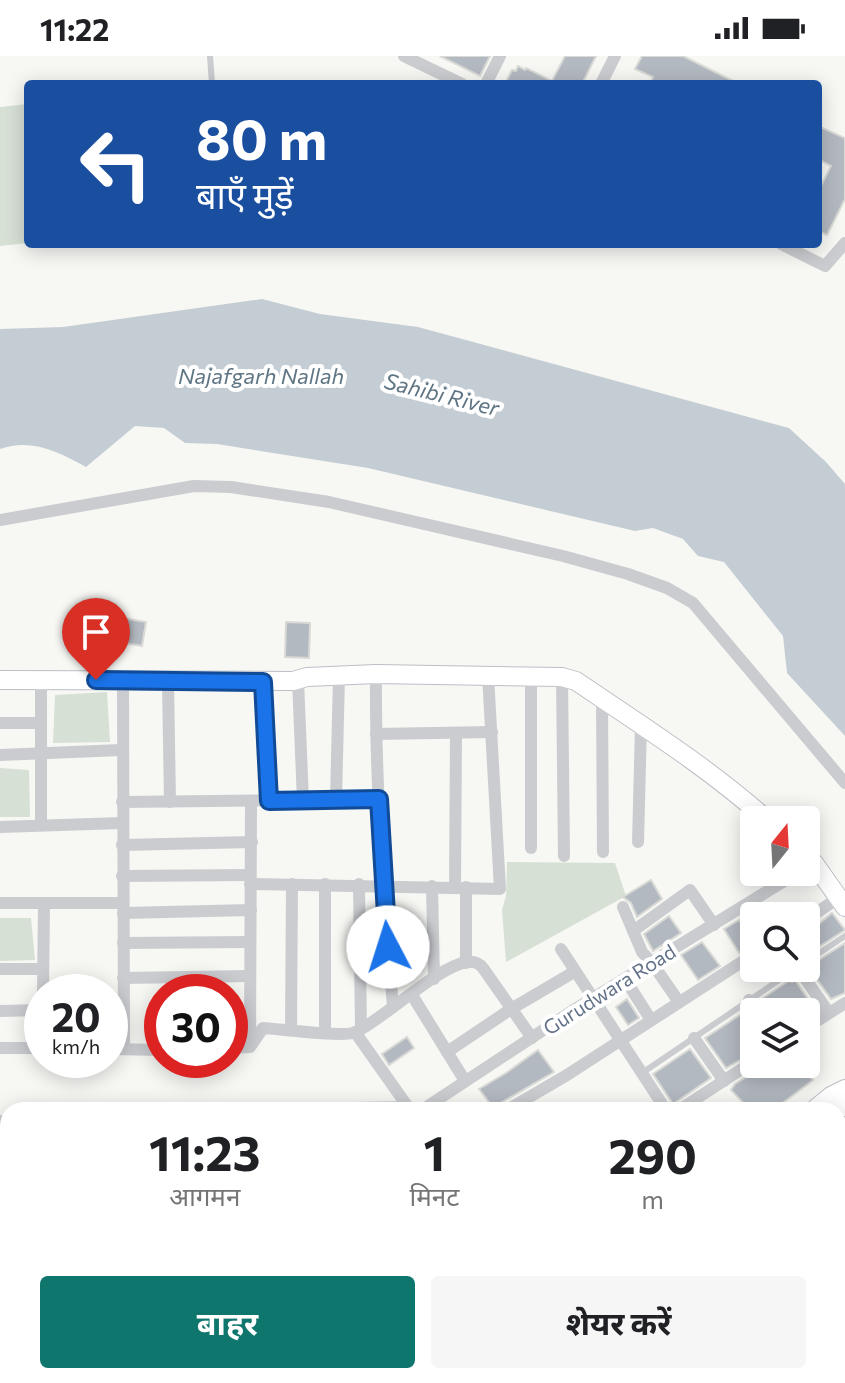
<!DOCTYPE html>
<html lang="hi">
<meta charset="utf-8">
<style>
:root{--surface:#fff;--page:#f6f6f6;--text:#202124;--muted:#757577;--accent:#0f766e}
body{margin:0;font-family:Commissioner,"Noto Sans Devanagari",sans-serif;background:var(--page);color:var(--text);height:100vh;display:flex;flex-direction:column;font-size:30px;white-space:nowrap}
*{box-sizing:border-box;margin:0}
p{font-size:26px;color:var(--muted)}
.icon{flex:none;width:44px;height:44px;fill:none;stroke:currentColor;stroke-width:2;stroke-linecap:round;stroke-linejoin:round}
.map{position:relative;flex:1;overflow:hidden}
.sheet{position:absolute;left:0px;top:1046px;width:846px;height:282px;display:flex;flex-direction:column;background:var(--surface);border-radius:24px 24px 0 0;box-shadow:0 4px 20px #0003}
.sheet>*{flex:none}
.hud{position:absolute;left:24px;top:24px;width:798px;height:168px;border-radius:8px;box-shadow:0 4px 20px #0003;background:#1a4fa0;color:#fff;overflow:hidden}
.needle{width:52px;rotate:18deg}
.fabs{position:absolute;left:740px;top:750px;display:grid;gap:16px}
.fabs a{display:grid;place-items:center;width:80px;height:80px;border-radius:8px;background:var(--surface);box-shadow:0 4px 20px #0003;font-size:40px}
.speed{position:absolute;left:24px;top:918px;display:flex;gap:16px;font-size:40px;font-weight:700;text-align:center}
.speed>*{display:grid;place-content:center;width:104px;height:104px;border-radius:50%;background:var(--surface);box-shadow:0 4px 20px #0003;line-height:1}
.speed small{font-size:20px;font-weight:400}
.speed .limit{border:12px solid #d22;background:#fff;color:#111}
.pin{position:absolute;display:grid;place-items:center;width:68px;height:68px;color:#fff;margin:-82px -34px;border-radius:50% 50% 50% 0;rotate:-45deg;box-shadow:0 0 8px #0007}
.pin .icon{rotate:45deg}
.me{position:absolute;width:88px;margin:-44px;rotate:355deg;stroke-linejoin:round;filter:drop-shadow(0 0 6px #0008)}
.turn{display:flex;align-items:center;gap:28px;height:168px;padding:0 40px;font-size:36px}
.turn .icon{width:104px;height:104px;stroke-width:2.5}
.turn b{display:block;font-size:56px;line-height:68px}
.eta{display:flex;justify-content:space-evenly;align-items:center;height:136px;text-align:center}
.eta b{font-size:48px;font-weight:700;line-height:56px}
.primary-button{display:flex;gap:16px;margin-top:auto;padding:16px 40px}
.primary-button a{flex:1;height:92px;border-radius:8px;background:var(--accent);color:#fff;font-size:32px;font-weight:700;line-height:92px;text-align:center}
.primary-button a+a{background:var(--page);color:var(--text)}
.status{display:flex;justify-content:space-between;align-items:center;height:56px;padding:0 40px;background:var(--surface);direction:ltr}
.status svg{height:22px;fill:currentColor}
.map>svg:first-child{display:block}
</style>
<div class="status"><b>11:22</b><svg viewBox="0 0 49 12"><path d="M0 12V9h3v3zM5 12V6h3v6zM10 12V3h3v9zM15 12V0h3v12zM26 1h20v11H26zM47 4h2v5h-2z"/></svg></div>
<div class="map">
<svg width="845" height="1327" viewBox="0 0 845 1327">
<rect width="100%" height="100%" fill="#f7f8f4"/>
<g fill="#d7e0d5">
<polygon points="28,48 28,187 0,190 0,51"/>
<polygon points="107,636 110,686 53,687 55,639"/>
<polygon points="0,712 29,714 30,761 0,761"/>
<polygon points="507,806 615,807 626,840 506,906 502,854 506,840"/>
<polygon points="0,862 31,862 35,904 0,905"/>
</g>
<path fill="#c5cdd4" d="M262 243 320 258 418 271 789 372 826 406 845 428V680L787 617 783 580 724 506 698 500 683 483 653 472 635 475 368 412 217 388 185 387 164 372 135 370 86 411C58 396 32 382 0 393V273L63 271Z"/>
<g fill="#b3b9c1" stroke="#d9d9d6" stroke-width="2">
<polygon points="440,0 490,0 480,20"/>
<polygon points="565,0 596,0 582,28 505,28 512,14 516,15 518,10 525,14 526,12 552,25"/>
<polygon points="642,0 683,0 739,28 650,28 653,21 635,13"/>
<polygon points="818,70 845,82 845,143 827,179 818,175 818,136 831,110 818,103"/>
<polygon points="105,559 146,566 142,590 101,583"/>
<polygon points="286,566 310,567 309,602 285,601"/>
<polygon points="651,824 662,843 637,861 631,847 623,841"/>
<polygon points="832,857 845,874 806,899 806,879"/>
<polygon points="669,860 681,877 653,895 644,878"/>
<polygon points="739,864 754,887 754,889 739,897 724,873"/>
<polygon points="702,886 720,910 698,924 681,899"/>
<polygon points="845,887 845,937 831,943 808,911"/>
<polygon points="790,924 792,926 795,924 816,955 806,961 806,956 766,956 760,944"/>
<polygon points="627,943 639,962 628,969 616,951"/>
<polygon points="746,955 754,964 754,996 726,1012 705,982"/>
<polygon points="407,981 414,992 389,1009 382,998"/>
<polygon points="690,993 711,1022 673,1048 653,1018"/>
<polygon points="538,994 554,1016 502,1046 498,1054 495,1054 479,1033 506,1017"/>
<polygon points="767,1008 800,1008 813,1024 784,1046 777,1054 750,1054 731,1034 735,1028"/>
</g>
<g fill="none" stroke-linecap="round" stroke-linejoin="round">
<defs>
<g id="secondary">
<path d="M0 624 293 625 307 621 376 618 562 621 576 625C641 669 709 712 767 764"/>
<polyline points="806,799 814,807 845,851"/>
<polyline points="814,1054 831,1040 845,1033"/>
<polyline points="838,1054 845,1048"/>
<polyline points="610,1327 615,1320"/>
<polyline points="631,1327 636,1320"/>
</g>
</defs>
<use href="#secondary" stroke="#bbbfc5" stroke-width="20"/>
<g stroke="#caccd0" stroke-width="6">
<polyline points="210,0 212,28"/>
<polyline points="806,906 845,880"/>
<polyline points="642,1017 797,912"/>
</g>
<g stroke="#caccd0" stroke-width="12">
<polyline points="404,0 462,28"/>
<polyline points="486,28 500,0"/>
<polyline points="601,28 615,0"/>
<polyline points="781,188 825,210 845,187"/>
<polyline points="0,464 194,430 231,431 329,446 563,500 628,518 667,532 693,547 845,727"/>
<path d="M376 618C375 730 384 840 393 951"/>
<polyline points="531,620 531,792"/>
<polyline points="562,621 564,800"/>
<polyline points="123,624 124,993"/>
<polyline points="298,624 303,745"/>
<polyline points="168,625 170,746"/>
<polyline points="263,626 269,745"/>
<polyline points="602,643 603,796"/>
<polyline points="0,667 41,667"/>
<polyline points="376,678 492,676"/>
<polyline points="0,699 121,694"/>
<polyline points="336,744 339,620"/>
<polyline points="122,746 379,743"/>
<polyline points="41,769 41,625"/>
<polyline points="0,771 122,767"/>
<polyline points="638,786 641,669"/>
<polyline points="122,789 252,786"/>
<polyline points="122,820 250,819"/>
<polyline points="250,828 500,833 488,619"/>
<polyline points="325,828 325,976"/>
<polyline points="359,828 361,973"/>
<polyline points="432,830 434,923"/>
<polyline points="455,831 456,677"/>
<polyline points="466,831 466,907"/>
<polyline points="0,847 122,847"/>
<polyline points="623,851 642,896 652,907 679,946"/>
<polyline points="123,857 251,854"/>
<polyline points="806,864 838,842"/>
<polyline points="633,875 690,834 714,869"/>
<polyline points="123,887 250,886"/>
<polyline points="561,893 666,1054"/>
<polyline points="798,912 829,957"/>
<polyline points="0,913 43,913"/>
<polyline points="123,922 250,920"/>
<polyline points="625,923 651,964"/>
<polyline points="43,936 44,848"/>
<polyline points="412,939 465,1025"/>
<polyline points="749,944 757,956"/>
<polyline points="0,955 42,954"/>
<polyline points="806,972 845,947"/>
<polyline points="291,974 292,828"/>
<polyline points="355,976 408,1051"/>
<polyline points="694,982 724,1025"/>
<polyline points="250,990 251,745"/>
<polyline points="0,992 42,992"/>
<polyline points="40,992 42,948"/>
<path d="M230 992 250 991 263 972C280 973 345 982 356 976 386 961 437 911 467 906 474 905 479 907 483 912L532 982"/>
<polyline points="110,993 162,994"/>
<polyline points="447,996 511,953 574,916"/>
<polyline points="238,1054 408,1051 414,1054"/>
<polyline points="422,1054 575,953 799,816"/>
<polyline points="507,1054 567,1019 754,898"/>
<polyline points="679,1054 754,1005"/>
<polyline points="0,1065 8,1068"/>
<polyline points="838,1183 845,1199"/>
<polyline points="0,1202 8,1177"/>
<polyline points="838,1223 845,1220"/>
<polyline points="0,1310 8,1314"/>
<polyline points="21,1320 37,1327"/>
<polyline points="132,1320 163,1327"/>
<polyline points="200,1320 206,1327"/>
<polyline points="320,1320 326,1327"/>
<polyline points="792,1320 795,1327"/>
<polyline points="512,1327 517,1320"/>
</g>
<use href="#secondary" stroke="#fff" stroke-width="18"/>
</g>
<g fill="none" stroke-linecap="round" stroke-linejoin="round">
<defs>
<polyline id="route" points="96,624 263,626 269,745 379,743 388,891"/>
</defs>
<use href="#route" stroke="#114b97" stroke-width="20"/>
<use href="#route" stroke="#1a73e8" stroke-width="14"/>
</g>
<g text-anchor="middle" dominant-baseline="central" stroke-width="8" stroke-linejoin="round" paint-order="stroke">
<g font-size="20" fill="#637288" stroke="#fff">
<text transform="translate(609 933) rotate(-32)">Gurudwara Road</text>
</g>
<g font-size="22" font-style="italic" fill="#5f7584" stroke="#fff">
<text x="261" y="319">Najafgarh Nallah</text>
<text transform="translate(442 338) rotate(14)">Sahibi River</text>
</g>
</g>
</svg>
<div class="fabs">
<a><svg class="needle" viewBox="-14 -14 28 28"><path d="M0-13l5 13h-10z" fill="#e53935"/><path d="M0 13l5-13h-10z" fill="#757577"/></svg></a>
<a><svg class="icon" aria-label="search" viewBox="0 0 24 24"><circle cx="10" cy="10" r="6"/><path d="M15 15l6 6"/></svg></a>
<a><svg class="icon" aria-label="layers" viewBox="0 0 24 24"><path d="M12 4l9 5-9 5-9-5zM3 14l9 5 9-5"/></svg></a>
</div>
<div class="speed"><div>20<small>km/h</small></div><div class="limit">30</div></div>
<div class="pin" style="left:96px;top:624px;background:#d93025"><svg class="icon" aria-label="arrive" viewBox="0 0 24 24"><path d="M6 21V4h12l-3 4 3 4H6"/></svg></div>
<svg class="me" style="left:388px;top:891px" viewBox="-20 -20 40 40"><circle r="19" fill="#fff"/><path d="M0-13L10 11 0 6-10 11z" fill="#1a73e8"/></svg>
<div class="hud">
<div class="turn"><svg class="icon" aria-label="left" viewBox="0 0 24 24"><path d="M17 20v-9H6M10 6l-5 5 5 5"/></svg><div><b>80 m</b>बाएँ मुड़ें</div></div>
</div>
<section class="sheet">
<div class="eta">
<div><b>11:23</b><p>आगमन</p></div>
<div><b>1</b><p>मिनट</p></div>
<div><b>290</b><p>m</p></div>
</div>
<div class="primary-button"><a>बाहर</a><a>शेयर करें</a></div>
</section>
</div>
